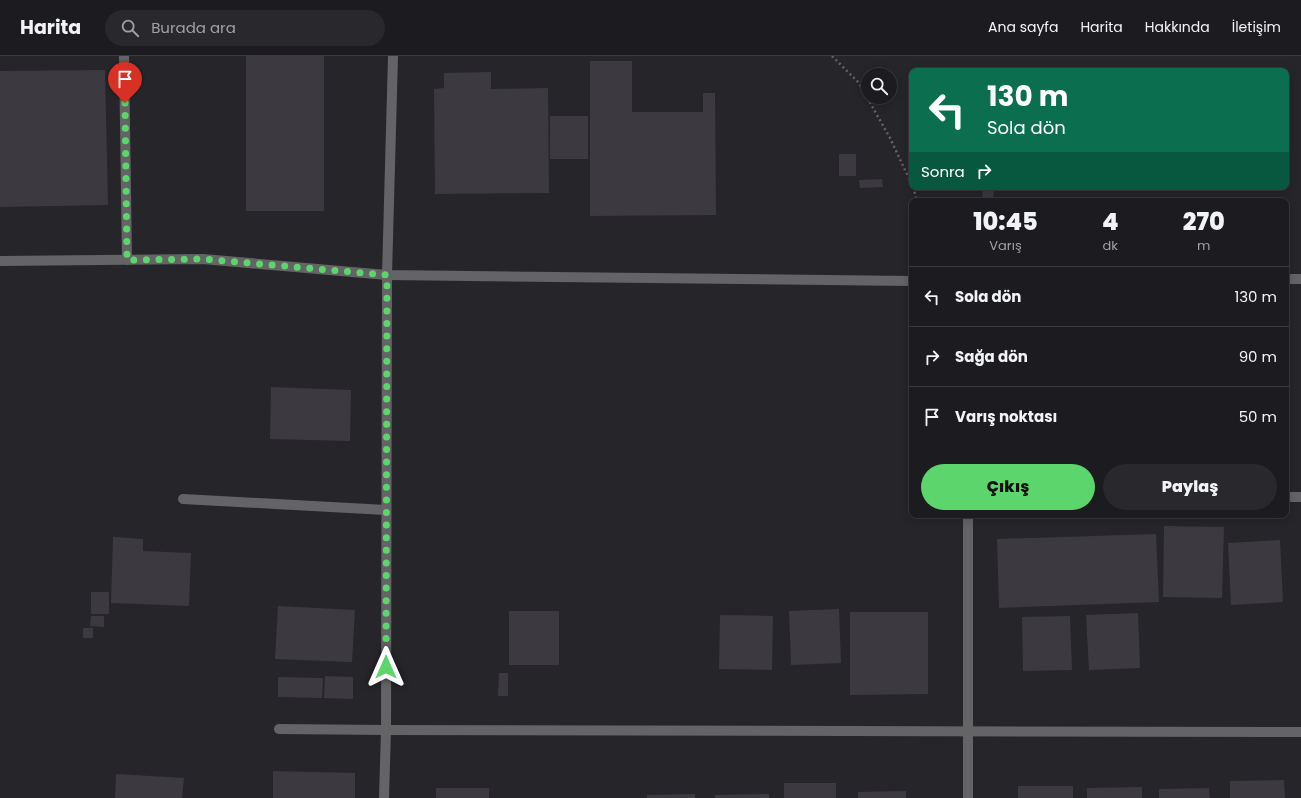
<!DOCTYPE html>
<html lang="tr">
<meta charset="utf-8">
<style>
:root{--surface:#1c1c20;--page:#29292d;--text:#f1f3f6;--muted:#a0a1a5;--line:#3a3a3e;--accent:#5dd56d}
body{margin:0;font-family:Poppins,sans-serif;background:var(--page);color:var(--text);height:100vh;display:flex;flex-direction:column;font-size:15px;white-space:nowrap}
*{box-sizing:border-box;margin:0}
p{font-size:13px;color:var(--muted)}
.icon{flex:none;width:22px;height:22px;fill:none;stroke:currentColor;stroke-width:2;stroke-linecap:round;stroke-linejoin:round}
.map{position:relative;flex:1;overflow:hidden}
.side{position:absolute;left:909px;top:142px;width:380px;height:320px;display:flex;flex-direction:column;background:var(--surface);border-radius:8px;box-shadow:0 2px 10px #0003,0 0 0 1px var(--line)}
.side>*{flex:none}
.banner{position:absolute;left:909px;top:12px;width:380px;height:122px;border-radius:8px;box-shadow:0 2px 10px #0003,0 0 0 1px var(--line);background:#0b6e4f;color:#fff;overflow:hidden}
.tools{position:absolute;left:861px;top:12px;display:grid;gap:8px}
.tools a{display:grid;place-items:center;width:36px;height:36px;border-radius:50%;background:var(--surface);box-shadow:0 2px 10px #0003,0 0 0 1px var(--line);font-size:20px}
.pin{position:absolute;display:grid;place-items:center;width:34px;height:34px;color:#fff;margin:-41px -17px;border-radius:50% 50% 50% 0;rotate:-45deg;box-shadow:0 0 4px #0007}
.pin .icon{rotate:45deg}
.me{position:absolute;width:44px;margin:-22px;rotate:0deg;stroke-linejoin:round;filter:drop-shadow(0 0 3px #0008)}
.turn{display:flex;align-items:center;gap:14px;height:84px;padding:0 12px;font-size:18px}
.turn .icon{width:52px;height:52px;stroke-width:2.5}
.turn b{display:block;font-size:28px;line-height:34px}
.then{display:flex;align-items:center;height:38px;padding:0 12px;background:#0003;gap:8px;font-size:15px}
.eta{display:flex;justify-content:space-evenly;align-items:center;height:68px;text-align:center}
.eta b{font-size:24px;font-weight:800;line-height:28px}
.cta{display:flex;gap:8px;margin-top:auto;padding:8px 12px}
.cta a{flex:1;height:46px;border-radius:24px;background:var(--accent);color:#111;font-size:16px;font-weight:800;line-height:46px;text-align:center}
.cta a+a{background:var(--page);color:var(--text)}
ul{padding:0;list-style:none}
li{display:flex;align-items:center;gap:12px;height:60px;padding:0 12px;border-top:1px solid var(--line)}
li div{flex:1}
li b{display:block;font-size:15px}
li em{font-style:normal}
header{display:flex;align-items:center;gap:24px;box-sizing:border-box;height:56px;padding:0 20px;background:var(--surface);border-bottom:1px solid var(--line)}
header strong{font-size:19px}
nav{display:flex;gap:22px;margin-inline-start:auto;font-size:14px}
.search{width:280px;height:36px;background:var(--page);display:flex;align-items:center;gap:10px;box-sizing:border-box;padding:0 14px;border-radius:22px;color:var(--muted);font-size:15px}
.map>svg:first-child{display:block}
</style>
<header>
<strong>Harita</strong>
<div class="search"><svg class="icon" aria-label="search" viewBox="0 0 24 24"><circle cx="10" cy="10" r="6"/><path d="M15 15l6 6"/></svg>Burada ara</div>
<nav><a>Ana sayfa</a><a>Harita</a><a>Hakkında</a><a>İletişim</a></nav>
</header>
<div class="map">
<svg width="1301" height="742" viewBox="0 0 1301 742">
<rect width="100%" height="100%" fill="#26252a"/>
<g fill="#3c3a40">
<rect x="246" y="0" width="78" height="155"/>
<polygon points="590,5 632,5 632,56 703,56 703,37 715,37 716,159 590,160"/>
<polygon points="105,14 108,149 0,151 0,15"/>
<polygon points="491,16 491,33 548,32 549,137 435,138 434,33 444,32 444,17"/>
<rect x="550" y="60" width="38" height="43"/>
<rect x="839" y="98" width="17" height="22"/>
<polygon points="882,123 883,131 860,132 859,124"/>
<polygon points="983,131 994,131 993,145 982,145"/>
<polygon points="271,331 351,334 350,385 270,383"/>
<polygon points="1164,470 1224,471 1222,542 1163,541"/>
<polygon points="1156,478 1159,546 999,552 997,483"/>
<polygon points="113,481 143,483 143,495 191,497 189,550 111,547"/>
<polygon points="1280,484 1283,546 1231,549 1228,487"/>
<rect x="91" y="536" width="18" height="22"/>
<polygon points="278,550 355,554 352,606 275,603"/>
<polygon points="839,553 841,607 791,609 789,555"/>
<rect x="509" y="555" width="50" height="54"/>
<polygon points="850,556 928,556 928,638 850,639"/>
<polygon points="1138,557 1140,612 1089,614 1086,559"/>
<polygon points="720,559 773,560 772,614 719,613"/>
<polygon points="91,560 104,560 104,571 90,570"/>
<polygon points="1070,560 1072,614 1023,615 1022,561"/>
<rect x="83" y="572" width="10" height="10"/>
<polygon points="499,617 508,617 508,640 498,640"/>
<polygon points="325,620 353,621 353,643 324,642"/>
<polygon points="278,621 323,622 322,642 278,641"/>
<polygon points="273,715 355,717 355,742 273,742"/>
<polygon points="116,718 184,722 182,742 115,742"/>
<polygon points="1284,724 1285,742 1230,742 1230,725"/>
<rect x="784" y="727" width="52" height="15"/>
<rect x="1018" y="730" width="55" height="12"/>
<polygon points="1142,731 1142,742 1087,742 1087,732"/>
<rect x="436" y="732" width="53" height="10"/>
<polygon points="1209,732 1210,742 1159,742 1159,733"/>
<polygon points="906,735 906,742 858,742 858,736"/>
<polygon points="695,738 695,742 647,742 647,739"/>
<polygon points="769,738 769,742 715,742 715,739"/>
</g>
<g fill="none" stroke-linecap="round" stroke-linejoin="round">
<g stroke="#646367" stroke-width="2.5" stroke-dasharray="2 3" stroke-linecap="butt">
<polyline points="832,0 859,27 890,82 912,129"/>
<polyline points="913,131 917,145"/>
</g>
<g stroke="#646466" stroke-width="10">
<polyline points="124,0 127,204"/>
<polyline points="183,443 386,454"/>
<polyline points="279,673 386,674"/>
</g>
<g stroke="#646466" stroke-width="10">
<polyline points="0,205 203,203 387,219 912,225"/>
<polyline points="1286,223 1301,223"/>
<polyline points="1286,441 1301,441"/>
<polyline points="386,674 1301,676"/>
<polyline points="384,742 386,674 387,219 393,0"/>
<polyline points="968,742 968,459"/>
</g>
</g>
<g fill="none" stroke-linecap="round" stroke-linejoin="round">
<polyline stroke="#5dd56d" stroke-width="7" stroke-dasharray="0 12.6" points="125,47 127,204 203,203 387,219 386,611"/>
</g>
</svg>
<div class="tools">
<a><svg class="icon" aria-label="search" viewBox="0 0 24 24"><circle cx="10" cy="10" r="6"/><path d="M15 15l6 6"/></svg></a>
</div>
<div class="pin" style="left:125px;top:47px;background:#d93025"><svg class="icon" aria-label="arrive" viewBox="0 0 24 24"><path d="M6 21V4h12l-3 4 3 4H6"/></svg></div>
<svg class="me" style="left:386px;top:611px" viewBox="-20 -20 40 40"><path d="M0-17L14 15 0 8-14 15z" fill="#5dd56d" stroke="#fff" stroke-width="4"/></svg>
<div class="banner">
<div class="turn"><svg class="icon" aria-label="left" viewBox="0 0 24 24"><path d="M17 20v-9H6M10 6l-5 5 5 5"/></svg><div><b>130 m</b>Sola dön</div></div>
<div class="then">Sonra<svg class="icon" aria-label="right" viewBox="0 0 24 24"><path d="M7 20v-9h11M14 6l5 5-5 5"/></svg></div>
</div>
<section class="side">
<div class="eta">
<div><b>10:45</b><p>Varış</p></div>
<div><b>4</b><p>dk</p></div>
<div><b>270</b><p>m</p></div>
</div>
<ul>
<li><svg class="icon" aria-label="left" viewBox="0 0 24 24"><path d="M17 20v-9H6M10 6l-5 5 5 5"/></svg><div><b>Sola dön</b></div><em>130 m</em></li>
<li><svg class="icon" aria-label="right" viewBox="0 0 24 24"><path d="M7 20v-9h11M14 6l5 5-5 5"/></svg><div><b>Sağa dön</b></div><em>90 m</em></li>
<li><svg class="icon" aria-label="arrive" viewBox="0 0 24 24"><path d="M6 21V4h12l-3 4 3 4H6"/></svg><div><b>Varış noktası</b></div><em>50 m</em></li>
</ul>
<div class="cta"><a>Çıkış</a><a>Paylaş</a></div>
</section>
</div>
